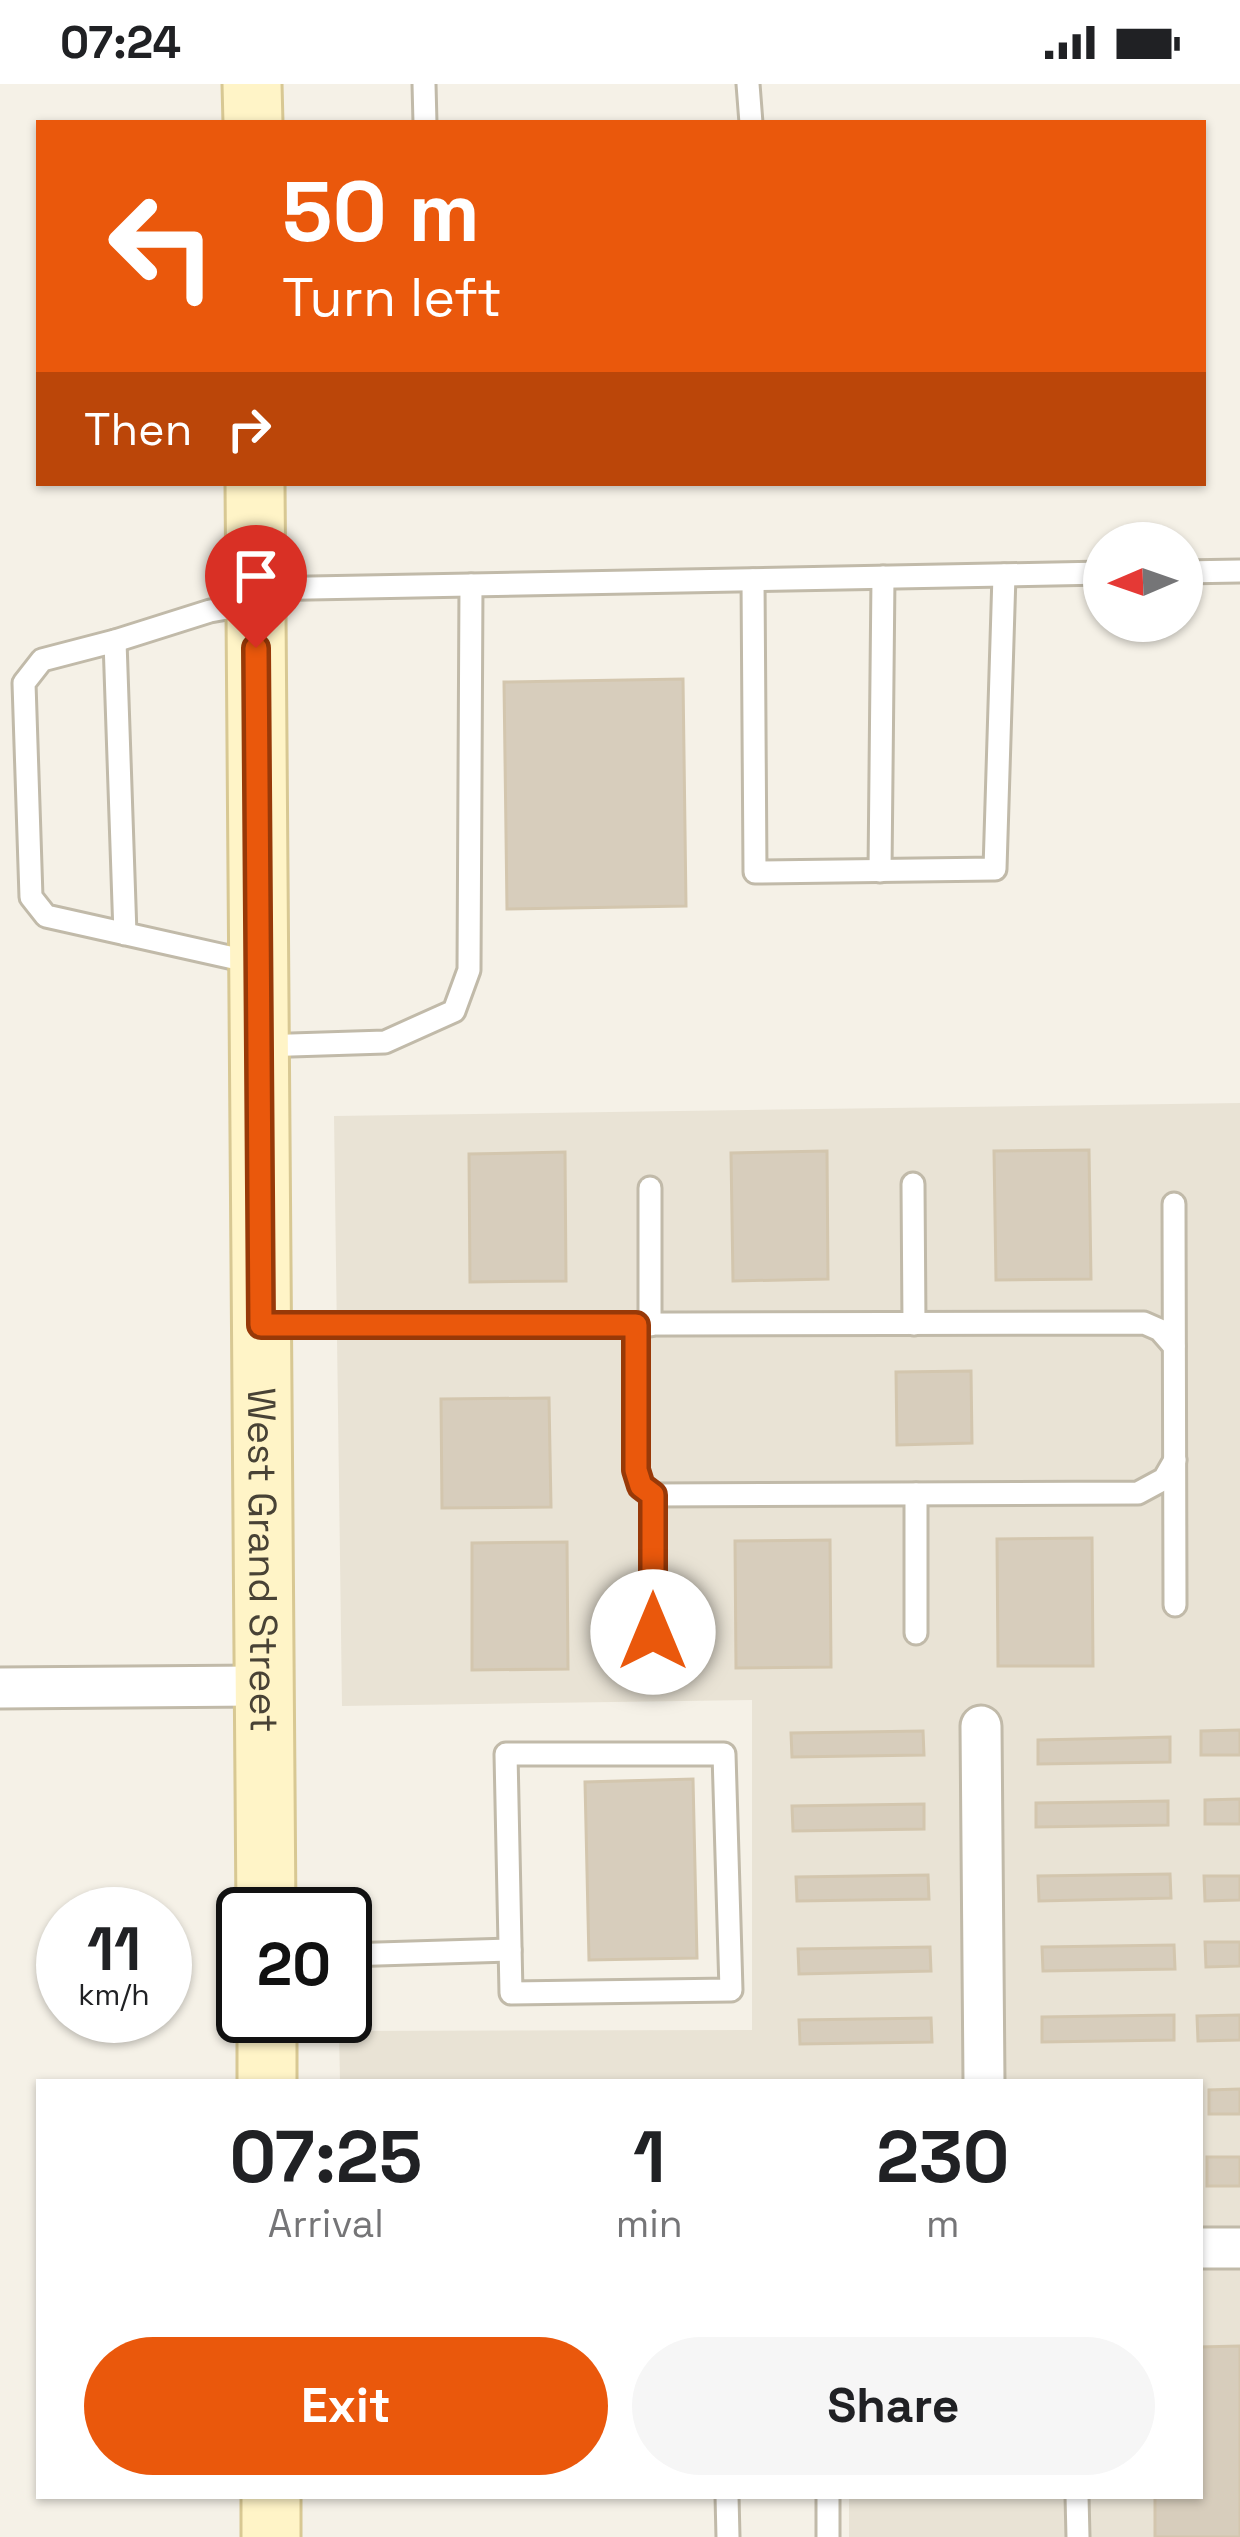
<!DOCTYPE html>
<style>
:root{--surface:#fff;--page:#f6f6f6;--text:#202124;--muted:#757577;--accent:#ea580c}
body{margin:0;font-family:"Space Grotesk",sans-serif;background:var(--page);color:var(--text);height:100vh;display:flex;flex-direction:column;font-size:45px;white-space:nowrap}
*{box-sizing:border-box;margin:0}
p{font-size:39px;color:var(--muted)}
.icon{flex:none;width:66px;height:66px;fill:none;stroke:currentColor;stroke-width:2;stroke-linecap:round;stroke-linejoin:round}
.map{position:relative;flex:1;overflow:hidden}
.drawer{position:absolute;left:36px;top:1995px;width:1167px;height:420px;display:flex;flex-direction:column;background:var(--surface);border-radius:0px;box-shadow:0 3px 9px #0004}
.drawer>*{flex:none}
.banner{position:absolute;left:36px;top:36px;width:1170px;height:366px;border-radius:0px;box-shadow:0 3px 9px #0004;background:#ea580c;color:#fff;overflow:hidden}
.needle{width:78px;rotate:268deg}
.fabs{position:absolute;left:1083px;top:438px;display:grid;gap:24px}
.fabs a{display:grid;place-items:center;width:120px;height:120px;border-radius:50%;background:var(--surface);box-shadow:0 3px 9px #0004;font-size:60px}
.speed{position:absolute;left:36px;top:1803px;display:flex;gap:24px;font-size:60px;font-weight:700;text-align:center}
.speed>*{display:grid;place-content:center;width:156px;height:156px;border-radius:50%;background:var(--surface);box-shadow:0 3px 9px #0004;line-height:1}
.speed small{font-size:30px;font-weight:400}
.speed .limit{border:6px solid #111;border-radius:18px;background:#fff;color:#111}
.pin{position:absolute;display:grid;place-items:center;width:102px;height:102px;color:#fff;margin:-123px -51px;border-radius:50% 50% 50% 0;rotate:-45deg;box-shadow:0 0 12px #0007}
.pin .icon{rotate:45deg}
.me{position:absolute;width:132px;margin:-66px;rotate:0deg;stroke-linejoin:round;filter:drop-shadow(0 0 9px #0008)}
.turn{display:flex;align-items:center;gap:42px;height:252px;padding:0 48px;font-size:54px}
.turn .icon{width:156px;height:156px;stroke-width:2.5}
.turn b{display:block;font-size:84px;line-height:102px}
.then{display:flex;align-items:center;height:114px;padding:0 48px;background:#0003;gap:24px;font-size:45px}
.eta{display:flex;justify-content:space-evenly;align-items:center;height:204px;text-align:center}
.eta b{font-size:72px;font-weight:700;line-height:84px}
.button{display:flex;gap:24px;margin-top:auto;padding:24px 48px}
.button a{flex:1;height:138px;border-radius:72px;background:var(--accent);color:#fff;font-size:48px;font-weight:700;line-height:138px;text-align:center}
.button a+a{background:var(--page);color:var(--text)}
.status{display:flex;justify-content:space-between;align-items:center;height:84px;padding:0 60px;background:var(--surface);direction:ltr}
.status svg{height:33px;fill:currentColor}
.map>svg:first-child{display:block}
</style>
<div class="status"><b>07:24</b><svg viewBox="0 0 49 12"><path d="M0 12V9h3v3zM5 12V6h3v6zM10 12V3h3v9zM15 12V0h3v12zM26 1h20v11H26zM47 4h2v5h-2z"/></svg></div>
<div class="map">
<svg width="1240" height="2453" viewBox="0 0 1240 2453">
<rect width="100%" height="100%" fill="#f5f1e7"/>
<polygon fill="#e9e3d5" points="1240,1019 1240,2453 849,2453 849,2412 1200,2412 1200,1998 340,1998 339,1947 752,1946 752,1616 342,1622 334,1032"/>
<g fill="#d7cdbc" stroke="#d3c6ae" stroke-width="3">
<polygon points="683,595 686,822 507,825 504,598"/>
<polygon points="1089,1066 1091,1195 996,1196 994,1067"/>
<polygon points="827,1067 828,1195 733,1197 731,1069"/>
<polygon points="565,1068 566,1197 470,1198 469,1070"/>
<polygon points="971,1287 972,1359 897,1361 896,1288"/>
<polygon points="549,1314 551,1423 442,1424 441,1315"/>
<polygon points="1092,1454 1093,1582 998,1582 997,1455"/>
<polygon points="830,1456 831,1583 736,1584 735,1457"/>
<polygon points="567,1458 568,1585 472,1586 472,1459"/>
<polygon points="1240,1646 1240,1671 1201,1671 1201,1647"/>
<polygon points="923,1647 924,1671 792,1673 791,1649"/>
<polygon points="1170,1653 1170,1678 1038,1680 1038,1656"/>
<polygon points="693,1695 697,1874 589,1876 585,1698"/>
<polygon points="1240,1715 1240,1740 1205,1740 1205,1716"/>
<polygon points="1168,1717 1168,1741 1036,1743 1036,1719"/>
<polygon points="924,1720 924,1745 793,1747 792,1722"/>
<polygon points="1170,1790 1171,1814 1039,1817 1038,1792"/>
<polygon points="928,1791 929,1815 797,1817 796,1793"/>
<polygon points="1204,1792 1240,1792 1240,1816 1205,1817"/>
<polygon points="1205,1858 1240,1858 1240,1882 1206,1883"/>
<polygon points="1174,1861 1175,1885 1043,1887 1042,1863"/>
<polygon points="930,1863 931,1887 799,1890 798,1865"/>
<polygon points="1174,1931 1174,1956 1042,1958 1042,1933"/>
<polygon points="1240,1931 1240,1956 1198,1957 1197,1932"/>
<polygon points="931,1934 932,1958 800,1960 799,1936"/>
<polygon points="1240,2005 1240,2030 1209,2030 1209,2006"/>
<rect x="1207" y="2073" width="33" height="29"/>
<polygon points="1240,2262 1240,2453 1155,2453 1155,2412 1200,2412 1200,2263"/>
</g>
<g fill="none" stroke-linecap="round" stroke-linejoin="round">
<defs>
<g id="service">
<polyline points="424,0 425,39"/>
<polyline points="748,0 751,39"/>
<polyline points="1182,488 1240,487"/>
<polyline points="753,496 755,788 995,785 1004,491"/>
<polyline points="257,505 1104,489"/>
<polyline points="115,557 210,527 255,519"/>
<polyline points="880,787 883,493"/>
<polyline points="125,850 115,557 42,576 24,599 31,813 46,832 256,879"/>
<polyline points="260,962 385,958 454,927 469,886 471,501"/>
<polyline points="913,1100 914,1240"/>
<polyline points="650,1104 650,1241"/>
<polyline points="1174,1120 1175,1521"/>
<polyline points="262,1241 1144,1239 1160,1246 1174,1262"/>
<polyline points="636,1241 636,1386 642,1402 653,1411 1138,1409 1164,1395 1175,1376"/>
<polyline points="916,1410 916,1549"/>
<polyline points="653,1411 653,1548"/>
<polygon points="506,1670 724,1670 731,1906 511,1909"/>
<polyline points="345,1871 510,1866"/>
<polyline points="727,2412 728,2453"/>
<polyline points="1077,2412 1078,2453"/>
<polyline points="828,2453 828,2412"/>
</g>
<g id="minor">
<polyline points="0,1604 264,1602"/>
<polyline points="981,1642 984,1998"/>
<polyline points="1200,2164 1240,2164"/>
</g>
<g id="secondary">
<polyline points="252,0 253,39"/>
<path id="s1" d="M255 399 266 1830"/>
<polyline points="267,1932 267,1998"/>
<polyline points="271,2412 271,2453"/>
</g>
</defs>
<use href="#service" stroke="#c1baa9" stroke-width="27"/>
<use href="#minor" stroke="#c1baa9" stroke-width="45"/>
<use href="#secondary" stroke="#d8c893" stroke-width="63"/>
<use href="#service" stroke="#fff" stroke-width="21"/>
<use href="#minor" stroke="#fff" stroke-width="39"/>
<use href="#secondary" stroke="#fff4c7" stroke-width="57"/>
</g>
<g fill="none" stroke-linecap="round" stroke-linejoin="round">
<defs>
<polyline id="route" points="256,564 261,1241 636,1241 636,1386 641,1402 653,1411 653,1548"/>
</defs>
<use href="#route" stroke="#983908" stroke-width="30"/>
<use href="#route" stroke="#ea580c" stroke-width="21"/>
</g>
<g text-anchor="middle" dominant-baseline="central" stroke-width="12" stroke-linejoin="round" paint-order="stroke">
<g font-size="39" fill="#484235" stroke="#fff">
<text stroke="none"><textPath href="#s1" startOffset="1077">West Grand Street</textPath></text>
</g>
</g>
</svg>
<div class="fabs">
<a><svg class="needle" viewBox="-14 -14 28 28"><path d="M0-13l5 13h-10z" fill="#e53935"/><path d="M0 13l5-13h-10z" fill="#757577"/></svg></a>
</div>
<div class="speed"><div>11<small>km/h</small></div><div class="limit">20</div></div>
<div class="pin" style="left:256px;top:564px;background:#d93025"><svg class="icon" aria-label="arrive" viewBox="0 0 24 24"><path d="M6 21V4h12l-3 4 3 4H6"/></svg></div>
<svg class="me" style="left:653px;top:1548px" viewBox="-20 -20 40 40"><circle r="19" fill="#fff"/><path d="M0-13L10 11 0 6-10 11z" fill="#ea580c"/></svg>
<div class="banner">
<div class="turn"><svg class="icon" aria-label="left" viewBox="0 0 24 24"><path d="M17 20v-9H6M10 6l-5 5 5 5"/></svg><div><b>50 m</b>Turn left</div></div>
<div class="then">Then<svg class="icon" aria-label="right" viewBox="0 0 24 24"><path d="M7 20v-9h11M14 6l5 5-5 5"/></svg></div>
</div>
<section class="drawer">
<div class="eta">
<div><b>07:25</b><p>Arrival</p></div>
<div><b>1</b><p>min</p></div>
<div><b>230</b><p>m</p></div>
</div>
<div class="button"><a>Exit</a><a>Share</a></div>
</section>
</div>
